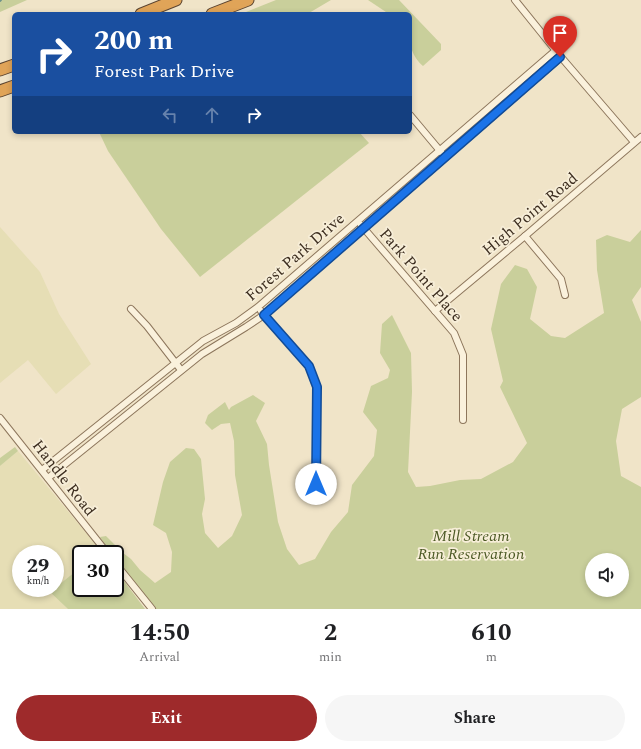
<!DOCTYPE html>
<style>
:root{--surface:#fff;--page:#f6f6f6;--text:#202124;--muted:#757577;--accent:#9e2a2b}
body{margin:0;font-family:Spectral,serif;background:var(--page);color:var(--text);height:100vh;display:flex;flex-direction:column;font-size:15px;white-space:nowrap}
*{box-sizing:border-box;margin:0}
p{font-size:13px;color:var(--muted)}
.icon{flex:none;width:22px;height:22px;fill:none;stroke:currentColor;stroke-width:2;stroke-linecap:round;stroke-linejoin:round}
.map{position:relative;height:609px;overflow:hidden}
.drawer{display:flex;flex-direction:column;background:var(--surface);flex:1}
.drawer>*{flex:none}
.hud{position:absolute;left:12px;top:12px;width:400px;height:122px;border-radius:6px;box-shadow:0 2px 6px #0003;background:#1a4fa0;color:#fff;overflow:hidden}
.tools{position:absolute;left:585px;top:553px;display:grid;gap:8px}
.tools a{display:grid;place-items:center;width:44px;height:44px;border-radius:50%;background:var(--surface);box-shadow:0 2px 6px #0003;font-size:20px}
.speed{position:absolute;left:12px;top:545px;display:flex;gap:8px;font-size:20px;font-weight:700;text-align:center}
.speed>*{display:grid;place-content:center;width:52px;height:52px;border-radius:50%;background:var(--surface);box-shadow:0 2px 6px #0003;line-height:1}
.speed small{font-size:10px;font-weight:400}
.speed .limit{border:2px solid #111;border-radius:6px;background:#fff;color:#111}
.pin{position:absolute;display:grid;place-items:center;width:34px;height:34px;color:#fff;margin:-41px -17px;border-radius:50% 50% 50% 0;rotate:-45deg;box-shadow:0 0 4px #0007}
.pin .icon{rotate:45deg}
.me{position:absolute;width:44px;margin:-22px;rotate:0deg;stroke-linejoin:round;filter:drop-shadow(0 0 3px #0008)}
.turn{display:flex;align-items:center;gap:14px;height:84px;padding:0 16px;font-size:18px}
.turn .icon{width:52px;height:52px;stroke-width:2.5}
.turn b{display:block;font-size:28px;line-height:34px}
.lanes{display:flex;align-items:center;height:38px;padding:0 16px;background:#0003;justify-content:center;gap:20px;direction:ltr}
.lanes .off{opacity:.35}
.eta{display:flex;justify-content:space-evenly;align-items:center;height:68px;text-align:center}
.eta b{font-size:24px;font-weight:700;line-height:28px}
.cta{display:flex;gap:8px;margin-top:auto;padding:8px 16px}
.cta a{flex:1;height:46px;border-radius:24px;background:var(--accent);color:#fff;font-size:16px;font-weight:700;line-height:46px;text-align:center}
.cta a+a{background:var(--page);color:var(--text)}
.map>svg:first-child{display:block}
</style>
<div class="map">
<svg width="641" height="609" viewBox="0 0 641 609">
<rect width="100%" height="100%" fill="#f0e4c8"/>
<g fill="#e6deb5">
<polygon points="0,227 40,272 59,314 91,364 56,394 28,360 0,383"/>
<polygon points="18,451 101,551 97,554 81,554 81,567 55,588 55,554 21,554 21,588 55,588 50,592 68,609 0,609 0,466"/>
</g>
<g fill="#c9cf9b" fill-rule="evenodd">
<polygon points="0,0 27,0 0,12"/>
<polygon points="276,0 331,0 309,13 309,14 241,14"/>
<path d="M368 0H399L441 44V50L423 66C406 51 410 34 410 14H389Z"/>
<polygon points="99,132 359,132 369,143 200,277 161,229 108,151"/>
<path d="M641 230V287L632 300 641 322V397L622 409 616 441 621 476 641 487V609H154L141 592 142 591 115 559V554H111L100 537 106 536 123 553 131 559 140 570 155 583 171 572 172 552 166 533 153 525 163 482 170 462 186 448 194 449 201 459 205 499 202 514 205 533 218 548 232 536 242 515 235 475 234 441 230 423 221 424 212 430 205 423 208 415 225 402 229 410 231 407 253 395 265 403 256 421 267 444 269 465 278 522 287 549 299 565 315 559 331 532 348 512 352 485 374 456 377 430 363 412 371 386 388 378 390 370 380 353 382 324 392 315 411 353 412 392 408 472 416 487 430 486 460 480 481 479 513 462 527 443 500 387 503 381 491 329 501 284 515 265 527 269 537 287 530 319 551 336 565 338 604 313 597 270 596 240 607 235 630 242ZM592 560H622V590H592Z"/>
<polygon points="15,447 18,451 0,466 0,458"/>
<polygon points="81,567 81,588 115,588 115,569 145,609 68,609 50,592"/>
</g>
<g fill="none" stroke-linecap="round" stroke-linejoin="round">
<polyline stroke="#6f938a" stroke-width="2" points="0,1 1,0"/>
<defs>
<g id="minor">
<polyline points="515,0 561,57 634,142"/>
<polyline points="410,115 441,152"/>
<polyline points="361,225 454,333 463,355 463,420"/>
<polyline points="525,236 561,279 565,295"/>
<polyline points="131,309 147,326 181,370"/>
<polyline points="261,311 309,366 317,387 316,484"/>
<polyline points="435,311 525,236 641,137"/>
<polyline points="0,418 108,554"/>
<polyline points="42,470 203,341 236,323 258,307 555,51"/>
<polyline points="48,478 202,354 246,327 264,315 561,57"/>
<polyline points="115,563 152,609"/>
</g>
<g id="motorway">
<polyline points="141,14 176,0"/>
<polyline points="212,14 248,0"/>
<polyline points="0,70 14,65"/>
<polyline points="0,91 14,86"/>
</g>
</defs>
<use href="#minor" stroke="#8d765c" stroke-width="8"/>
<use href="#motorway" stroke="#5b4430" stroke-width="13"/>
<use href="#minor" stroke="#faf1dc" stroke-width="6"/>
<use href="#motorway" stroke="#e0a458" stroke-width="11"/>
</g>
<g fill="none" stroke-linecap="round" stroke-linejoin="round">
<defs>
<polyline id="route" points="316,484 317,387 309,366 264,315 560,57"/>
</defs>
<use href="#route" stroke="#114b97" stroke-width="10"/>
<use href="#route" stroke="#1a73e8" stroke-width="7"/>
</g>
<g text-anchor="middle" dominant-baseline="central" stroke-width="3.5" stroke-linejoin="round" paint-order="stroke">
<g font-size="16" fill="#3d2e20" stroke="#f7eed8">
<text transform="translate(530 214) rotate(-40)">High Point Road</text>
<text transform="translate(295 257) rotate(-41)">Forest Park Drive</text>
<text transform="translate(421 275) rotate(49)">Park Point Place</text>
<text transform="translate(64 478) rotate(52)">Handle Road</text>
</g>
<g font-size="16" font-style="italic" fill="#4d5a26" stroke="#f7eed8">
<text x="471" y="536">Mill Stream<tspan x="471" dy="18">Run Reservation</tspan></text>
</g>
</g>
</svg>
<div class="tools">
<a><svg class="icon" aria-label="sound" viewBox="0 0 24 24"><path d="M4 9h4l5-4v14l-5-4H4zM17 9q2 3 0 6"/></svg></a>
</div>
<div class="speed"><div>29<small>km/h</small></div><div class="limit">30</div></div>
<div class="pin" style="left:560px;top:57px;background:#d93025"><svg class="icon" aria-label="arrive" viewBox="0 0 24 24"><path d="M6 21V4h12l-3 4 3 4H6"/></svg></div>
<svg class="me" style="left:316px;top:484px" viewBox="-20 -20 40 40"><circle r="19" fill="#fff"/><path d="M0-13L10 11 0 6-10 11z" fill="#1a73e8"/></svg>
<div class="hud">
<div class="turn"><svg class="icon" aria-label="right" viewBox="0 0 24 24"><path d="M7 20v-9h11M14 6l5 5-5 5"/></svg><div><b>200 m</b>Forest Park Drive</div></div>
<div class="lanes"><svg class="icon off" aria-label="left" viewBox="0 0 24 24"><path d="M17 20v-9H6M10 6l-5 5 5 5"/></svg><svg class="icon off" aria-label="ahead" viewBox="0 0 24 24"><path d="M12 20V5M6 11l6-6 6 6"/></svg><svg class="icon" aria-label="right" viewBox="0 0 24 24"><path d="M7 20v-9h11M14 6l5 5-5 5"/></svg></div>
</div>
</div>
<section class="drawer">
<div class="eta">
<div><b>14:50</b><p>Arrival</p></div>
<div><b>2</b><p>min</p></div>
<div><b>610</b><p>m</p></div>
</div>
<div class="cta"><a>Exit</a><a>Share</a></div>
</section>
